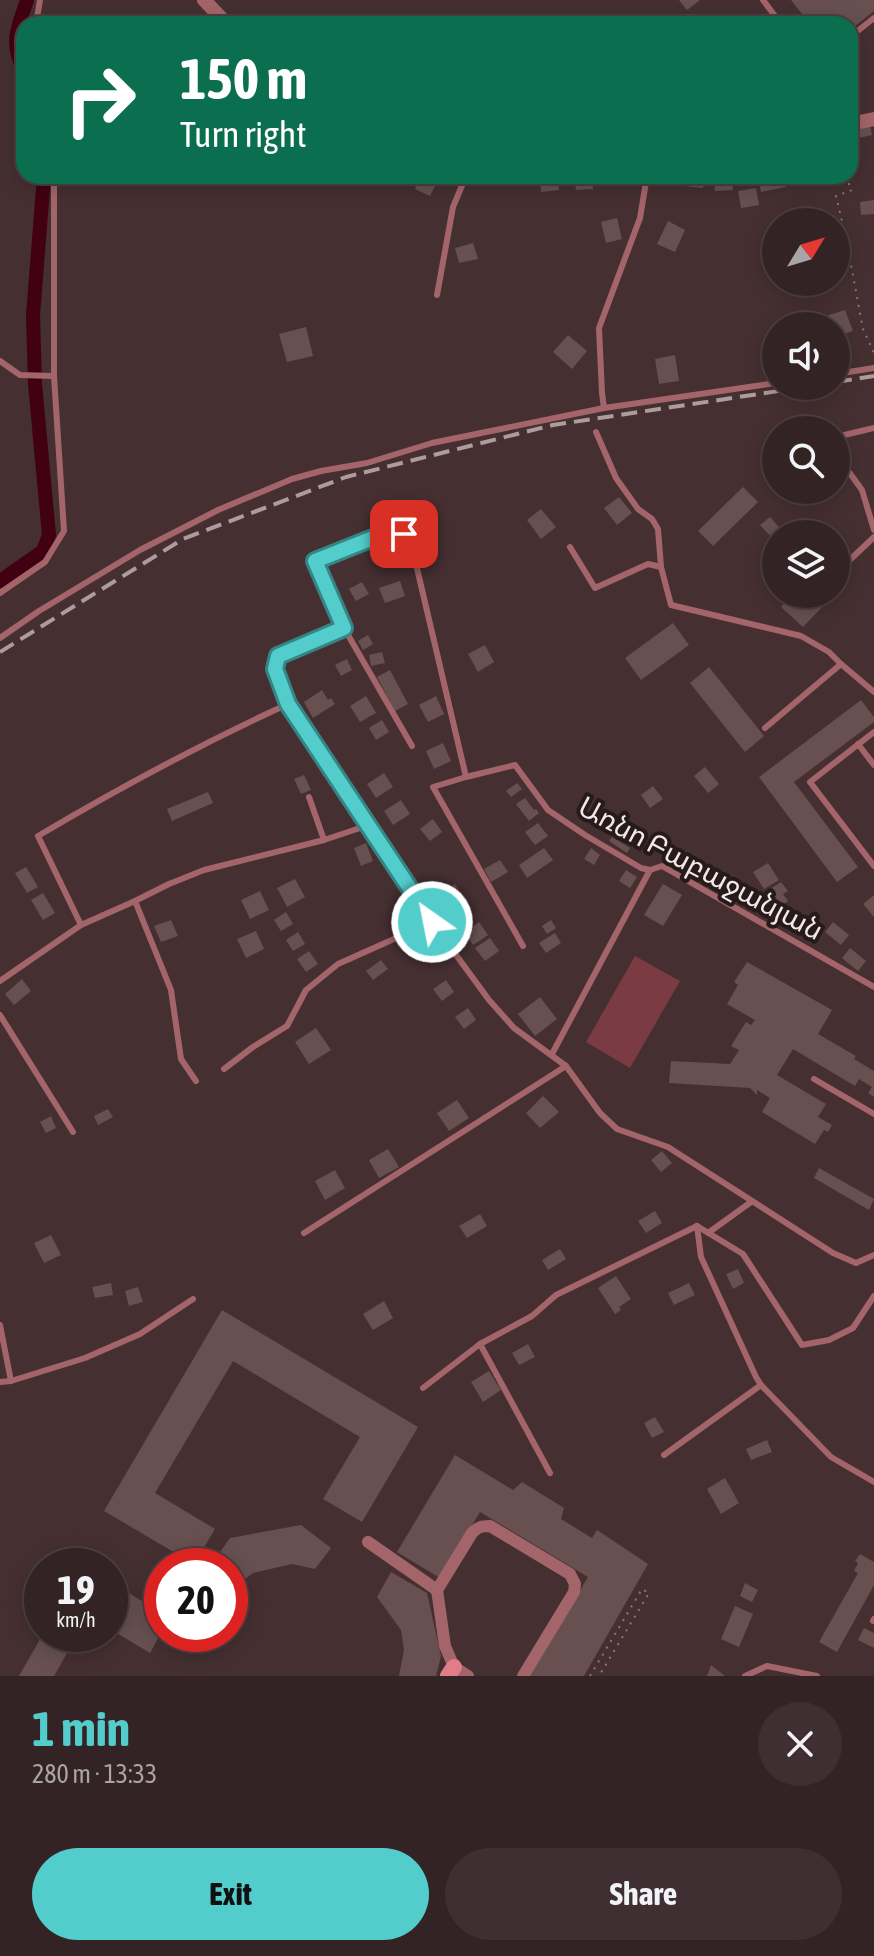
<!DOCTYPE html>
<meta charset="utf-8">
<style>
:root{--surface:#342325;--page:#3f2f32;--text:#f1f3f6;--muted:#a9a4a7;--line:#4e4042;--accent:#52cdcc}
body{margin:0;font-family:"Asap Condensed","Noto Sans Armenian",sans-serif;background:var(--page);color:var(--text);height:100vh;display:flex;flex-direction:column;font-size:30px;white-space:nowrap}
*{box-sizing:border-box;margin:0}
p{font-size:26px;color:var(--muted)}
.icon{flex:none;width:44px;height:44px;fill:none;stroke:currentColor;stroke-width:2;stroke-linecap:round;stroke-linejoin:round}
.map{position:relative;height:1676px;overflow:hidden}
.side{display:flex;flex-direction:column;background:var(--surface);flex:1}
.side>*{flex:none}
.guide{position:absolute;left:16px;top:16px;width:842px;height:168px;border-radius:24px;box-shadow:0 4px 20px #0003,0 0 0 2px var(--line);background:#0b6e4f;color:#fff;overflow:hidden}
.needle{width:52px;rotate:52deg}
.fabs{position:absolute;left:762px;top:208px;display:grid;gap:16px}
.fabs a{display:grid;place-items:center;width:88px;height:88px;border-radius:50%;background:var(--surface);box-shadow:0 4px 20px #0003,0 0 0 2px var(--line);font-size:40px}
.speed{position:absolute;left:24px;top:1548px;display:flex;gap:16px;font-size:40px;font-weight:700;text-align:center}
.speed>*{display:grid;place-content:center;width:104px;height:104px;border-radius:50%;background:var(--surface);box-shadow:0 4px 20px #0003,0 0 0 2px var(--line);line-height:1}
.speed small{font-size:20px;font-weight:400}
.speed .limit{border:12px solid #d22;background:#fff;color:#111}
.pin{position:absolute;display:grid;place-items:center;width:68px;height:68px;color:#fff;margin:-34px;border-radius:16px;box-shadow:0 4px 12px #0006}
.me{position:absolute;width:88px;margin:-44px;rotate:327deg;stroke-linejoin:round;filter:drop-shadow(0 0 6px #0008)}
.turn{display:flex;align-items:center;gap:28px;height:168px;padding:0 32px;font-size:36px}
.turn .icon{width:104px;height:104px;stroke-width:2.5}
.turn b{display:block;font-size:56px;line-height:68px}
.round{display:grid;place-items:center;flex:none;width:84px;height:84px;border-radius:42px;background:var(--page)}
.headline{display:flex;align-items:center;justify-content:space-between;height:136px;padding:0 32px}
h1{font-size:48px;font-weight:700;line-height:60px;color:var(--accent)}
.primary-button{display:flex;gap:16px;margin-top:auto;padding:16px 32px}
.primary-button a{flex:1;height:92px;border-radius:48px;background:var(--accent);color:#111;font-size:32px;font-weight:700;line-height:92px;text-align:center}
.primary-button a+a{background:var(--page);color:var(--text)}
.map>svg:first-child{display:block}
</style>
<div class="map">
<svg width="874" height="1676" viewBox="0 0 874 1676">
<rect width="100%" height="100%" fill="#452f31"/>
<polygon fill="#7a3b42" points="635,956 680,981 630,1068 586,1042"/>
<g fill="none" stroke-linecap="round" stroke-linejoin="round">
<g stroke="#420111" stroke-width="14">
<path d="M24 72C10 40 17 31 27 0"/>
<polyline points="0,581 43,551 49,535 35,384 33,315 44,176"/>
</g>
</g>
<g fill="#685051">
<polygon points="679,0 700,0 687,10"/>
<polygon points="791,0 874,0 874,11 850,30 850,24 810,24"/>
<polygon points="870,125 872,135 850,140 850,129"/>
<polygon points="420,176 434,176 433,178 438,180 430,196 415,189"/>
<polygon points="558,176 559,190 541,192 540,177"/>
<polygon points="574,176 592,176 593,189 576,190"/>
<polygon points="676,176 704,176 703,188 675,185"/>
<polygon points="714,176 732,176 733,190 715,191"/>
<polygon points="758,176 784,176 786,187 761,192"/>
<polygon points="756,188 759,205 741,208 738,191"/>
<polygon points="874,200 874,214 861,215 860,202"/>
<polygon points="617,218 622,239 606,243 601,222"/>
<polygon points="668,221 685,230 675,252 657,244"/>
<polygon points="473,243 478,259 459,263 455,248"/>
<polygon points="845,310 853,331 836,337 836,326 823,326 820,318"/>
<polygon points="306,327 313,356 287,362 279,334"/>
<polygon points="568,335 587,351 572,369 553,352"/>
<polygon points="675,355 679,381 659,384 655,359"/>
<polygon points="743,487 758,502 713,546 698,531"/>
<polygon points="619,497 632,513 617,525 604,508"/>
<polygon points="421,500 426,518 407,523 402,506"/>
<polygon points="541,509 556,527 541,539 527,520"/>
<polygon points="770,517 785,534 776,534 776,542 760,525"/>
<polygon points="400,581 405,596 385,603 379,588"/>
<polygon points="362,582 369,594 356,601 349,589"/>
<polygon points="793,594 821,594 828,601 803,627 781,607"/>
<polygon points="673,623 689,645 641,680 625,658"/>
<polygon points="368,635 373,644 363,650 358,641"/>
<polygon points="485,645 494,662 478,672 468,654"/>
<polygon points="382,652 385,663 371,666 369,655"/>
<polygon points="347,659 352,670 341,676 335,665"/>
<polygon points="709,667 764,736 745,752 690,683"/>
<polygon points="390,670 408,704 395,711 377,677"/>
<polygon points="322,690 328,700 331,698 335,704 313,718 304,702"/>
<polygon points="366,696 376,713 360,722 350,706"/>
<polygon points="436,696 444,714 428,722 419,705"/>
<polygon points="861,700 874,717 874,722 794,782 858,867 837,882 759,777"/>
<polygon points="382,720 389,732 376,740 369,728"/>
<polygon points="443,743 451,761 434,769 426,751"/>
<polygon points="705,767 719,784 708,793 694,776"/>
<polygon points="384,773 393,787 376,798 367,784"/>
<polygon points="304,775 311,790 301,794 294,779"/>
<polygon points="517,783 522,789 511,797 506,791"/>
<polygon points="653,786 663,799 650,808 641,795"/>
<polygon points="208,792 213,803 172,821 167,809"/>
<polygon points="525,798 534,810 536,809 539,813 529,821 516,804"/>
<polygon points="401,800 410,814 393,825 384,811"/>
<polygon points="433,819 442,832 430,841 420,829"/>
<polygon points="538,823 548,836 535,845 525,832"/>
<polygon points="612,837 630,848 627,853 609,841"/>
<polygon points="366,843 373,861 361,866 354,848"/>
<polygon points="544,848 553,860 527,878 519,865"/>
<polygon points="591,848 600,855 594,865 584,859"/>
<polygon points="500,860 508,872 491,882 484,869"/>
<polygon points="768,863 779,880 764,889 753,872"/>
<polygon points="26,867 38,887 27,893 15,873"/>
<polygon points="626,870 637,877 630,888 619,881"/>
<polygon points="295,879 305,897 287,907 277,888"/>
<polygon points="781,882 788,891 783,894 788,901 779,908 767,891"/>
<polygon points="455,884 464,898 447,909 437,895"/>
<polygon points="663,884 682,895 663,926 644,915"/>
<polygon points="260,891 269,910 250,919 241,900"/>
<polygon points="43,893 55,913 43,920 31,900"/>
<polygon points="874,895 874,917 863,904"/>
<polygon points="286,912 293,924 281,931 274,920"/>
<polygon points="171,920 178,936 161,942 154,926"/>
<polygon points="551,920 556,928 547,934 542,926"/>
<polygon points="479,922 488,935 473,945 464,932"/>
<polygon points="833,922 849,935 841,945 825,932"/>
<polygon points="256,931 264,949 246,958 237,939"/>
<polygon points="298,932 305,944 293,951 286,940"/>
<polygon points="555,933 561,943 546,953 539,943"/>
<polygon points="490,938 499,951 485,961 475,948"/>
<polygon points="850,948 866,961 858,971 842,958"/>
<polygon points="309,951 318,964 306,972 297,959"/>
<polygon points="381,960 388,969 373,980 366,971"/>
<polygon points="747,962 832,1010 818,1034 856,1056 854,1059 874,1071 874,1097 868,1093 872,1087 859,1079 855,1086 793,1049 777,1075 826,1104 818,1117 832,1125 828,1132 824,1130 815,1144 762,1112 770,1098 757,1090 757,1095 750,1088 669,1083 671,1061 730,1064 739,1050 731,1046 746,1022 751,1025 755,1020 727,1004 738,985 734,982"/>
<polygon points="22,979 31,991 14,1005 5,994"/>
<polygon points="446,980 454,992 442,1001 433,989"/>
<polygon points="540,997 557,1019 535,1036 518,1014"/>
<polygon points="468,1008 476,1020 464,1029 455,1017"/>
<polygon points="316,1028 331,1050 309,1064 295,1042"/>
<polygon points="543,1096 559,1112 540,1128 526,1113"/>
<polygon points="457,1100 469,1118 449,1131 437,1113"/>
<polygon points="108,1109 113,1117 98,1125 94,1116"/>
<polygon points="51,1116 56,1128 46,1133 40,1122"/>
<polygon points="388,1149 399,1167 379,1178 369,1160"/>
<polygon points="662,1151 672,1163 661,1172 651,1160"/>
<polygon points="819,1168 874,1199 869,1210 814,1178"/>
<polygon points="335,1170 345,1188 325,1200 315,1181"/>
<polygon points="655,1211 662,1223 646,1233 638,1221"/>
<polygon points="480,1214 487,1226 467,1238 459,1226"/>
<polygon points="51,1235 61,1255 44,1263 34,1243"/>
<polygon points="560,1249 566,1259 548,1270 542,1260"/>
<polygon points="738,1269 744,1283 733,1289 726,1274"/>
<polygon points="616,1276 631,1299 619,1307 621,1310 615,1314 598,1288"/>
<polygon points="111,1283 113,1295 95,1298 92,1287"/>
<polygon points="689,1283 695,1295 674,1305 668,1293"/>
<polygon points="138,1287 143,1302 129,1306 125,1291"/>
<polygon points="384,1301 393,1318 373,1330 363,1314"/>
<polygon points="222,1310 418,1427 362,1522 323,1499 360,1437 233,1361 155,1493 215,1529 194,1564 104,1511"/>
<polygon points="528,1344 535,1357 519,1365 512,1353"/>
<polygon points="489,1371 501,1390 483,1402 471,1382"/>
<polygon points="655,1417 664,1432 652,1438 644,1423"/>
<polygon points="767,1440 772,1452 751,1460 746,1449"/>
<polygon points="455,1455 513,1490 522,1482 564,1508 561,1519 592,1538 597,1530 648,1564 584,1676 528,1676 588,1577 480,1512 440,1578 397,1552"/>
<polygon points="725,1478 739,1503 721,1514 707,1489"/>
<polygon points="301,1525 331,1548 315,1569 292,1564 253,1573 232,1589 230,1587 230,1566 210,1566 230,1538"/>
<polygon points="860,1554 874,1562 874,1585 837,1652 819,1642 858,1573 854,1571 858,1563 855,1561"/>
<polygon points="391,1572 427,1593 441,1656 436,1676 399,1676 404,1650 401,1630 377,1597"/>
<polygon points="110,1582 162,1613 162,1631 150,1653 110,1629"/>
<polygon points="745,1583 758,1590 752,1602 740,1596"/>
<polygon points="735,1606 753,1614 739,1647 721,1639"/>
<polygon points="864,1628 874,1633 874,1648 858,1640"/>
<polygon points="43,1634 78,1634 54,1676 19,1676"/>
<polygon points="711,1665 725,1676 707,1676"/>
</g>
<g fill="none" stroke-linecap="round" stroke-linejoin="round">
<g stroke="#8a7779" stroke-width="2" stroke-dasharray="2 6" stroke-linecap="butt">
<polyline points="845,176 852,190 836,196 846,238 863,329 874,353"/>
<polyline points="590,1676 642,1589 649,1593 599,1676"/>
</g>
<g stroke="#a3656a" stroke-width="6">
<polyline points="763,0 781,24"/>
<polyline points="36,24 40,0"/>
<polyline points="850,37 874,18"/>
<polyline points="437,295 453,207 466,176"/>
<polyline points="0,361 20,375 54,376"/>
<polyline points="836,374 874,368"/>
<polyline points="604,408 602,393 599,328 640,218 647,176"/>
<polyline points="596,432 616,478 638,509 652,519 658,529 661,567 671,605 801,636 829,652 841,664"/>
<polyline points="836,437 874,428"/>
<polyline points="836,454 862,490 874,530"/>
<polyline points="570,547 595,588 648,564 661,567"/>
<polyline points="836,573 874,537"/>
<polyline points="0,593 45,562 64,531 54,376 54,176"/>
<polyline points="344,628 278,656 275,669 288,704 308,736 348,797 369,825 432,922 489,1000 514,1028 566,1066 600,1113 617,1129 668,1147 833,1253 856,1263 874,1255"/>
<polyline points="0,638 39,611 140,550 218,510 292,479 321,471 367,463 432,443 604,408 776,383"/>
<polyline points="765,728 841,664 874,692"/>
<polyline points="874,732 810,782 874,866"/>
<polyline points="858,744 874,765"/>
<polyline points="412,746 344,628 315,561 388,532 404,534 412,547 466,777"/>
<polyline points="309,797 324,840"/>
<polyline points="135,901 171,990 181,1059 196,1081"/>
<path d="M81 925 38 836C119 788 203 743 288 704"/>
<polyline points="523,946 433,787 466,777 515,765 548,810 585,835 641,868 650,870 662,866 874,987"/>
<polyline points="0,981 81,925 135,901 169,884 204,870 324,840 369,825"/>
<polyline points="0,1015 73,1132"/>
<polyline points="552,1054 650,870"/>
<polyline points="224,1069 253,1047 287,1026 306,990 338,964 432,922"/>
<polyline points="814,1079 874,1114"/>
<polyline points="697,1226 701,1257 756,1377 761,1385 831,1457 874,1482"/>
<polyline points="697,1226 743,1254 802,1345 829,1340 853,1328 874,1296"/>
<polyline points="304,1233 566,1066"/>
<polyline points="708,1233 751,1202"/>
<polyline points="0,1325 11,1381"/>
<polyline points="480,1344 550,1473"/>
<polyline points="0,1382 11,1381 85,1358 140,1334 193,1299"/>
<polyline points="423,1388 480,1344 532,1316 556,1295 697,1226"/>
<polyline points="664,1455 761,1385"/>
<polyline points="873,1621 874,1619"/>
<polyline points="745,1676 767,1666 817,1676"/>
</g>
<g stroke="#a3656a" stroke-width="12">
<polyline points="368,1542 437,1590"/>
<path d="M468 1676 454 1667 445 1646 437 1590 472 1533C478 1527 481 1526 490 1526L570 1574 575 1584 574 1592 523 1676"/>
</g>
<g stroke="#a3656a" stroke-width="14">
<polyline points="204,0 227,24"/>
<polyline points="850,124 874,119"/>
</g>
<polyline stroke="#e07d87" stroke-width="16" points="448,1676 454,1667"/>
<g stroke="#ae9c9d" stroke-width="4" stroke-dasharray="16 8" stroke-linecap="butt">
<polyline points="836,382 874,376"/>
<polyline points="0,652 183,539 346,477 553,425 812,386"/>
</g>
</g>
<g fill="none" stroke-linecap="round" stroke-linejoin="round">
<defs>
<polyline id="route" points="404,534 388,532 315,561 344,628 278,656 275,669 288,704 432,922"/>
</defs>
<use href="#route" stroke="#358585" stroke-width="20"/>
<use href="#route" stroke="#52cdcc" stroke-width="14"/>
</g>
<g text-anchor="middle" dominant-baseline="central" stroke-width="8" stroke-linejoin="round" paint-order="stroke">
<g font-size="28" fill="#f5e7e7" stroke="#251b1b">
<text transform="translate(701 868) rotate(28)">Առնո Բաբաջանյան</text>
</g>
</g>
</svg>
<div class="fabs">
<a><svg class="needle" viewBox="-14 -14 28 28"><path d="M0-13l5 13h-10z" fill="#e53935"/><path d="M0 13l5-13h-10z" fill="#a9a4a7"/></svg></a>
<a><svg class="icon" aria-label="sound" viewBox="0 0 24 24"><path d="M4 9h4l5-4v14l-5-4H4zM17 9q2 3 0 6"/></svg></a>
<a><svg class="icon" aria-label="search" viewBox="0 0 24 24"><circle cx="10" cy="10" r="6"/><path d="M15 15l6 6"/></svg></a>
<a><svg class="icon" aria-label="layers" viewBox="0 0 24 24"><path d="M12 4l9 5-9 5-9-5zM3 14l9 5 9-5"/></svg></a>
</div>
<div class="speed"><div>19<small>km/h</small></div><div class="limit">20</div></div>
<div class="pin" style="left:404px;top:534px;background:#d93025"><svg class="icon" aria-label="arrive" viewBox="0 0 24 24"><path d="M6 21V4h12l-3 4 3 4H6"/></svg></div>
<svg class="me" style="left:432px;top:922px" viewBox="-20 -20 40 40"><circle r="17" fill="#52cdcc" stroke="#fff" stroke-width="3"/><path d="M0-11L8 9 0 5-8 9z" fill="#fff"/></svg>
<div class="guide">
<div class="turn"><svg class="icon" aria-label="right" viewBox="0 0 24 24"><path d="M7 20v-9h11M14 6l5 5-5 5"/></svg><div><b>150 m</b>Turn right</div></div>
</div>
</div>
<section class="side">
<div class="headline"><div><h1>1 min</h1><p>280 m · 13:33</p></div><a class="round"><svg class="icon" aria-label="close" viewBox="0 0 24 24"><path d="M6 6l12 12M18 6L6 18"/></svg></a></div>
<div class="primary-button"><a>Exit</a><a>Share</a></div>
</section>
